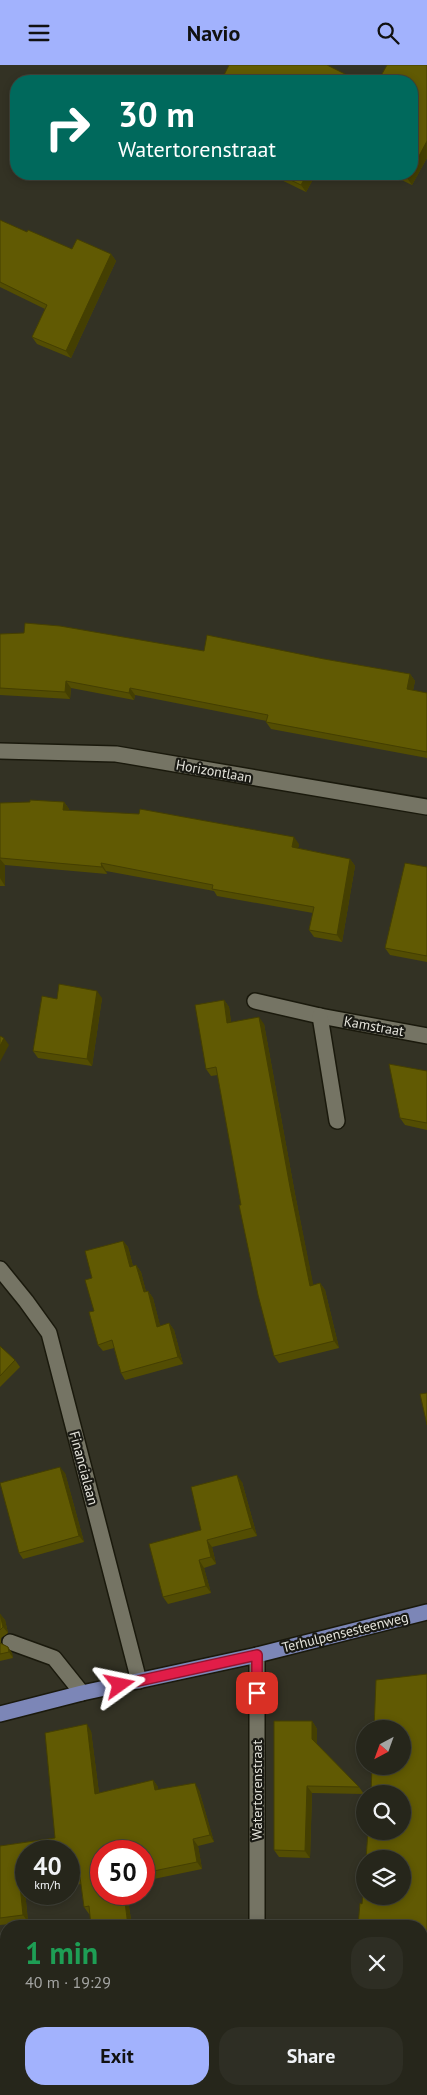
<!DOCTYPE html>
<meta charset="utf-8">
<style>
:root{--surface:#26261b;--page:#2e2e24;--text:#f1f3f6;--muted:#a4a5a3;--line:#42433a;--accent:#a2b2fd}
body{margin:0;font-family:"PT Sans",sans-serif;background:var(--page);color:var(--text);height:100vh;display:flex;flex-direction:column;font-size:19px;white-space:nowrap}
*{box-sizing:border-box;margin:0}
p{font-size:16px;color:var(--muted)}
.icon{flex:none;width:28px;height:28px;fill:none;stroke:currentColor;stroke-width:2;stroke-linecap:round;stroke-linejoin:round}
.map{position:relative;flex:1;overflow:hidden}
.panel{position:absolute;left:0px;top:1855px;width:428px;height:175px;display:flex;flex-direction:column;background:var(--surface);border-radius:20px 20px 0 0;box-shadow:0 2px 8px #0003,0 0 0 1px var(--line)}
.panel>*{flex:none}
.hud{position:absolute;left:10px;top:10px;width:408px;height:105px;border-radius:20px;box-shadow:0 2px 8px #0003,0 0 0 1px var(--line);background:#00695c;color:#fff;overflow:hidden}
.needle{width:32px;rotate:221deg}
.controls{position:absolute;left:356px;top:1655px;display:grid;gap:10px}
.controls a{display:grid;place-items:center;width:55px;height:55px;border-radius:50%;background:var(--surface);box-shadow:0 2px 8px #0003,0 0 0 1px var(--line);font-size:25px}
.speed{position:absolute;left:15px;top:1775px;display:flex;gap:10px;font-size:25px;font-weight:700;text-align:center}
.speed>*{display:grid;place-content:center;width:65px;height:65px;border-radius:50%;background:var(--surface);box-shadow:0 2px 8px #0003,0 0 0 1px var(--line);line-height:1}
.speed small{font-size:12px;font-weight:400}
.speed .limit{border:8px solid #d22;background:#fff;color:#111}
.pin{position:absolute;display:grid;place-items:center;width:42px;height:42px;color:#fff;margin:-21px;border-radius:10px;box-shadow:0 2px 8px #0006}
.me{position:absolute;width:55px;margin:-28px;rotate:78deg;stroke-linejoin:round;filter:drop-shadow(0 0 4px #0008)}
.turn{display:flex;align-items:center;gap:18px;height:105px;padding:0 25px;font-size:22px}
.turn .icon{width:65px;height:65px;stroke-width:2.5}
.turn b{display:block;font-size:35px;line-height:42px}
.round{display:grid;place-items:center;flex:none;width:52px;height:52px;border-radius:20px;background:var(--page)}
.headline{display:flex;align-items:center;justify-content:space-between;height:85px;padding:0 25px}
h1{font-size:30px;font-weight:600;line-height:38px;color:#1e9e55}
.primary-button{display:flex;gap:10px;margin-top:auto;padding:10px 25px}
.primary-button a{flex:1;height:58px;border-radius:20px;background:var(--accent);color:#111;font-size:20px;font-weight:600;line-height:58px;text-align:center}
.primary-button a+a{background:var(--page);color:var(--text)}
header{display:flex;justify-content:space-between;align-items:center;height:65px;padding:0 25px;background:var(--accent);color:#111;font-size:22px;font-weight:600}
.map>svg:first-child{display:block}
</style>
<header><svg class="icon" aria-label="menu" viewBox="0 0 24 24"><path d="M4 6h16M4 12h16M4 18h16"/></svg>Navio<svg class="icon" aria-label="search" viewBox="0 0 24 24"><circle cx="10" cy="10" r="6"/><path d="M15 15l6 6"/></svg></header>
<div class="map">
<svg width="427" height="2030" viewBox="0 0 427 2030">
<rect width="100%" height="100%" fill="#333224"/>
<g fill="none" stroke-linecap="round" stroke-linejoin="round">
<defs>
<g id="minor">
<polyline points="0,686 116,689 427,742"/>
<polyline points="255,936 320,951 427,971"/>
<polyline points="320,951 337,1056"/>
<polyline points="0,1204 26,1236 49,1268 139,1616"/>
<polyline points="10,1577 54,1593 82,1628"/>
<polyline points="257,1590 257,1861"/>
<polyline points="258,2024 258,2030"/>
</g>
<polyline id="major" points="0,1649 82,1628 257,1590 427,1547"/>
</defs>
<use href="#minor" stroke="#1a190c" stroke-width="18"/>
<use href="#major" stroke="#1a190c" stroke-width="18"/>
<use href="#minor" stroke="#757464" stroke-width="15"/>
<use href="#major" stroke="#7c86b7" stroke-width="15"/>
</g>
<g fill="#534d03">
<polygon points="427,0 427,93 412,120 389,109 411,109"/>
<polygon points="269,109 316,109 306,127"/>
<polygon points="0,155 27,167 72,184 111,189 116,196 71,293 37,279 32,272 45,244 0,222"/>
<polygon points="0,569 204,586 324,594 410,609 415,616 413,625 427,628 427,693 271,664 266,657 267,656 135,630 134,635 71,623 70,634 0,630"/>
<polygon points="64,737 69,744 69,745 299,779 298,783 350,794 355,801 342,877 314,872 309,865 313,848 217,831 214,826 106,806 107,809 5,800 5,821 0,821 0,738"/>
<polygon points="427,802 427,897 390,890 385,883"/>
<polygon points="102,933 92,1001 38,993 33,986 57,934"/>
<polygon points="224,935 229,942 231,957 264,959 295,1129 313,1220 320,1218 325,1225 339,1283 279,1298 274,1291 241,1140 218,1010 211,1011 206,1004"/>
<polygon points="427,1006 427,1065 405,1060 400,1053"/>
<polygon points="123,1176 128,1182 133,1201 136,1200 141,1207 146,1227 148,1226 153,1233 160,1261 169,1258 174,1265 183,1299 125,1315 121,1308 114,1283 103,1286 98,1280 94,1246 92,1213"/>
<polygon points="0,1281 15,1295 20,1302 0,1322"/>
<polygon points="65,1408 84,1477 23,1494 19,1488"/>
<polygon points="242,1417 257,1471 212,1482 216,1499 204,1503 211,1528 168,1539 163,1532 201,1465"/>
<polygon points="0,1549 5,1555 8,1568 1,1573 1,1578 8,1582 12,1588 13,1593 0,1596"/>
<polygon points="427,1609 427,1971 421,1971 421,1861 362,1839 402,1766"/>
<polygon points="312,1656 317,1664 317,1679 359,1722 364,1729 312,1728 310,1793 279,1792 274,1785"/>
<polygon points="91,1666 99,1728 153,1715 158,1722 158,1725 199,1725 214,1777 198,1781 202,1804 144,1816 144,1786 101,1829 127,1829 132,1861 89,1849 84,1842 81,1819 69,1821 69,1786 26,1786 26,1826 25,1826 28,1857 0,1860 0,1781 55,1773"/>
</g>
<g fill="#443f02">
<polygon points="427,76 427,93 412,120 407,113 410,109 411,109 411,106"/>
<polygon points="307,109 316,109 306,127 301,120"/>
<polygon points="111,189 116,196 71,293 66,286"/>
<polygon points="410,609 415,616 412,631 407,624"/>
<polygon points="66,616 71,623 70,634 65,627"/>
<polygon points="130,623 135,630 134,635 129,628"/>
<polygon points="64,737 69,744 68,752 63,745"/>
<polygon points="294,772 299,779 297,789 292,782"/>
<polygon points="0,794 5,800 5,821 0,813"/>
<polygon points="350,794 355,801 342,877 337,870"/>
<polygon points="101,798 106,806 107,809 102,802"/>
<polygon points="97,926 102,933 92,1001 87,994"/>
<polygon points="224,935 229,942 232,965 227,958"/>
<polygon points="259,952 264,959 295,1129 315,1228 310,1221 290,1122"/>
<polygon points="4,973 9,980 0,997 0,981"/>
<polygon points="123,1176 128,1182 135,1209 130,1202"/>
<polygon points="136,1200 141,1207 148,1234 144,1227"/>
<polygon points="320,1218 325,1225 339,1283 334,1276"/>
<polygon points="148,1226 153,1233 162,1268 157,1262"/>
<polygon points="169,1258 174,1265 183,1299 178,1292"/>
<polygon points="60,1402 65,1408 84,1477 79,1471"/>
<polygon points="237,1410 242,1417 257,1471 252,1463"/>
<polygon points="207,1475 212,1482 216,1499 211,1492"/>
<polygon points="199,1495 204,1503 211,1528 206,1521"/>
<polygon points="0,1549 5,1555 8,1568 3,1562"/>
<polygon points="8,1582 12,1588 13,1593 9,1587"/>
<polygon points="312,1656 317,1664 317,1681 312,1674"/>
<polygon points="87,1659 91,1666 100,1736 95,1729"/>
<polygon points="153,1715 158,1722 160,1732 155,1725"/>
<polygon points="195,1718 199,1725 214,1777 210,1770"/>
<polygon points="307,1721 312,1728 310,1793 305,1786"/>
<polygon points="193,1774 198,1781 202,1804 197,1797"/>
<polygon points="20,1820 25,1826 28,1857 23,1850"/>
<polygon points="124,1829 127,1829 132,1861 128,1861"/>
</g>
<g fill="#615a03" stroke="#443f02">
<polygon points="229,0 327,0 359,16 221,16"/>
<polygon points="387,0 427,0 427,76 411,106 411,16 378,16"/>
<polygon points="278,109 307,109 301,120"/>
<polygon points="398,109 410,109 407,113"/>
<polygon points="0,155 27,167 28,165 72,184 77,174 111,189 66,286 32,272 47,240 0,217"/>
<polygon points="25,558 60,561 204,586 207,570 324,594 410,609 407,624 427,628 427,687 266,657 268,650 130,623 129,628 66,616 65,627 0,623 0,569 24,568"/>
<polygon points="30,735 64,737 63,745 139,749 140,744 294,772 292,782 350,794 337,870 309,865 314,842 212,824 213,820 101,798 102,802 0,793 0,738 30,737"/>
<polygon points="405,798 427,802 427,891 385,883"/>
<polygon points="59,919 97,926 87,994 33,986 42,931 57,934"/>
<polygon points="224,935 227,958 259,952 290,1122 310,1221 320,1218 334,1276 274,1291 258,1230 239,1140 241,1140 216,1002 206,1004 195,940"/>
<polygon points="0,971 4,973 0,981"/>
<polygon points="389,999 427,1006 427,1058 400,1053"/>
<polygon points="123,1176 130,1202 136,1200 144,1227 148,1226 157,1262 169,1258 178,1292 121,1308 112,1275 98,1280 89,1247 94,1246 85,1215 92,1213 85,1186"/>
<polygon points="0,1281 15,1295 0,1311"/>
<polygon points="427,1328 427,1360 420,1329"/>
<polygon points="60,1402 79,1471 19,1488 0,1418"/>
<polygon points="237,1410 252,1463 207,1475 211,1492 199,1495 206,1521 163,1532 149,1479 201,1465 191,1422"/>
<polygon points="0,1549 3,1562 0,1565"/>
<polygon points="0,1578 8,1582 9,1587 0,1589"/>
<polygon points="427,1609 427,1966 421,1965 421,1861 358,1861 360,1838 362,1839 365,1806 365,1831 402,1831 402,1794 366,1794 368,1766 402,1766 402,1729 371,1729 372,1701 402,1701 402,1664 374,1664 376,1615"/>
<polygon points="274,1656 312,1656 312,1674 359,1722 307,1721 305,1786 274,1785"/>
<polygon points="87,1659 95,1729 153,1715 155,1725 195,1718 210,1770 193,1774 197,1797 144,1808 144,1786 101,1786 101,1829 124,1829 128,1861 91,1861 89,1841 84,1842 80,1812 69,1813 69,1786 26,1786 26,1819 20,1820 23,1850 0,1853 0,1781 55,1773 45,1668"/>
</g>
<g fill="none" stroke-linecap="round" stroke-linejoin="round">
<defs>
<polyline id="route" points="120,1620 257,1590 257,1628"/>
</defs>
<use href="#route" stroke="#92132f" stroke-width="12"/>
<use href="#route" stroke="#e11d48" stroke-width="9"/>
</g>
<g text-anchor="middle" dominant-baseline="central" stroke-width="4.5" stroke-linejoin="round" paint-order="stroke">
<g font-size="14" fill="#e4e3db" stroke="#191913">
<text transform="translate(214 706) rotate(10)">Horizontlaan</text>
<text transform="translate(374 961) rotate(10)">Kamstraat</text>
<text transform="translate(84 1403) rotate(75)">Financialaan</text>
<text transform="translate(345 1567) rotate(-14)">Terhulpensesteenweg</text>
<text transform="translate(257 1725) rotate(-90)">Watertorenstraat</text>
</g>
</g>
</svg>
<div class="controls">
<a><svg class="needle" viewBox="-14 -14 28 28"><path d="M0-13l5 13h-10z" fill="#e53935"/><path d="M0 13l5-13h-10z" fill="#a4a5a3"/></svg></a>
<a><svg class="icon" aria-label="search" viewBox="0 0 24 24"><circle cx="10" cy="10" r="6"/><path d="M15 15l6 6"/></svg></a>
<a><svg class="icon" aria-label="layers" viewBox="0 0 24 24"><path d="M12 4l9 5-9 5-9-5zM3 14l9 5 9-5"/></svg></a>
</div>
<div class="speed"><div>40<small>km/h</small></div><div class="limit">50</div></div>
<div class="pin" style="left:257px;top:1628px;background:#d93025"><svg class="icon" aria-label="arrive" viewBox="0 0 24 24"><path d="M6 21V4h12l-3 4 3 4H6"/></svg></div>
<svg class="me" style="left:120px;top:1620px" viewBox="-20 -20 40 40"><path d="M0-17L14 15 0 8-14 15z" fill="#e11d48" stroke="#fff" stroke-width="4"/></svg>
<div class="hud">
<div class="turn"><svg class="icon" aria-label="right" viewBox="0 0 24 24"><path d="M7 20v-9h11M14 6l5 5-5 5"/></svg><div><b>30 m</b>Watertorenstraat</div></div>
</div>
<section class="panel">
<div class="headline"><div><h1>1 min</h1><p>40 m · 19:29</p></div><a class="round"><svg class="icon" aria-label="close" viewBox="0 0 24 24"><path d="M6 6l12 12M18 6L6 18"/></svg></a></div>
<div class="primary-button"><a>Exit</a><a>Share</a></div>
</section>
</div>
